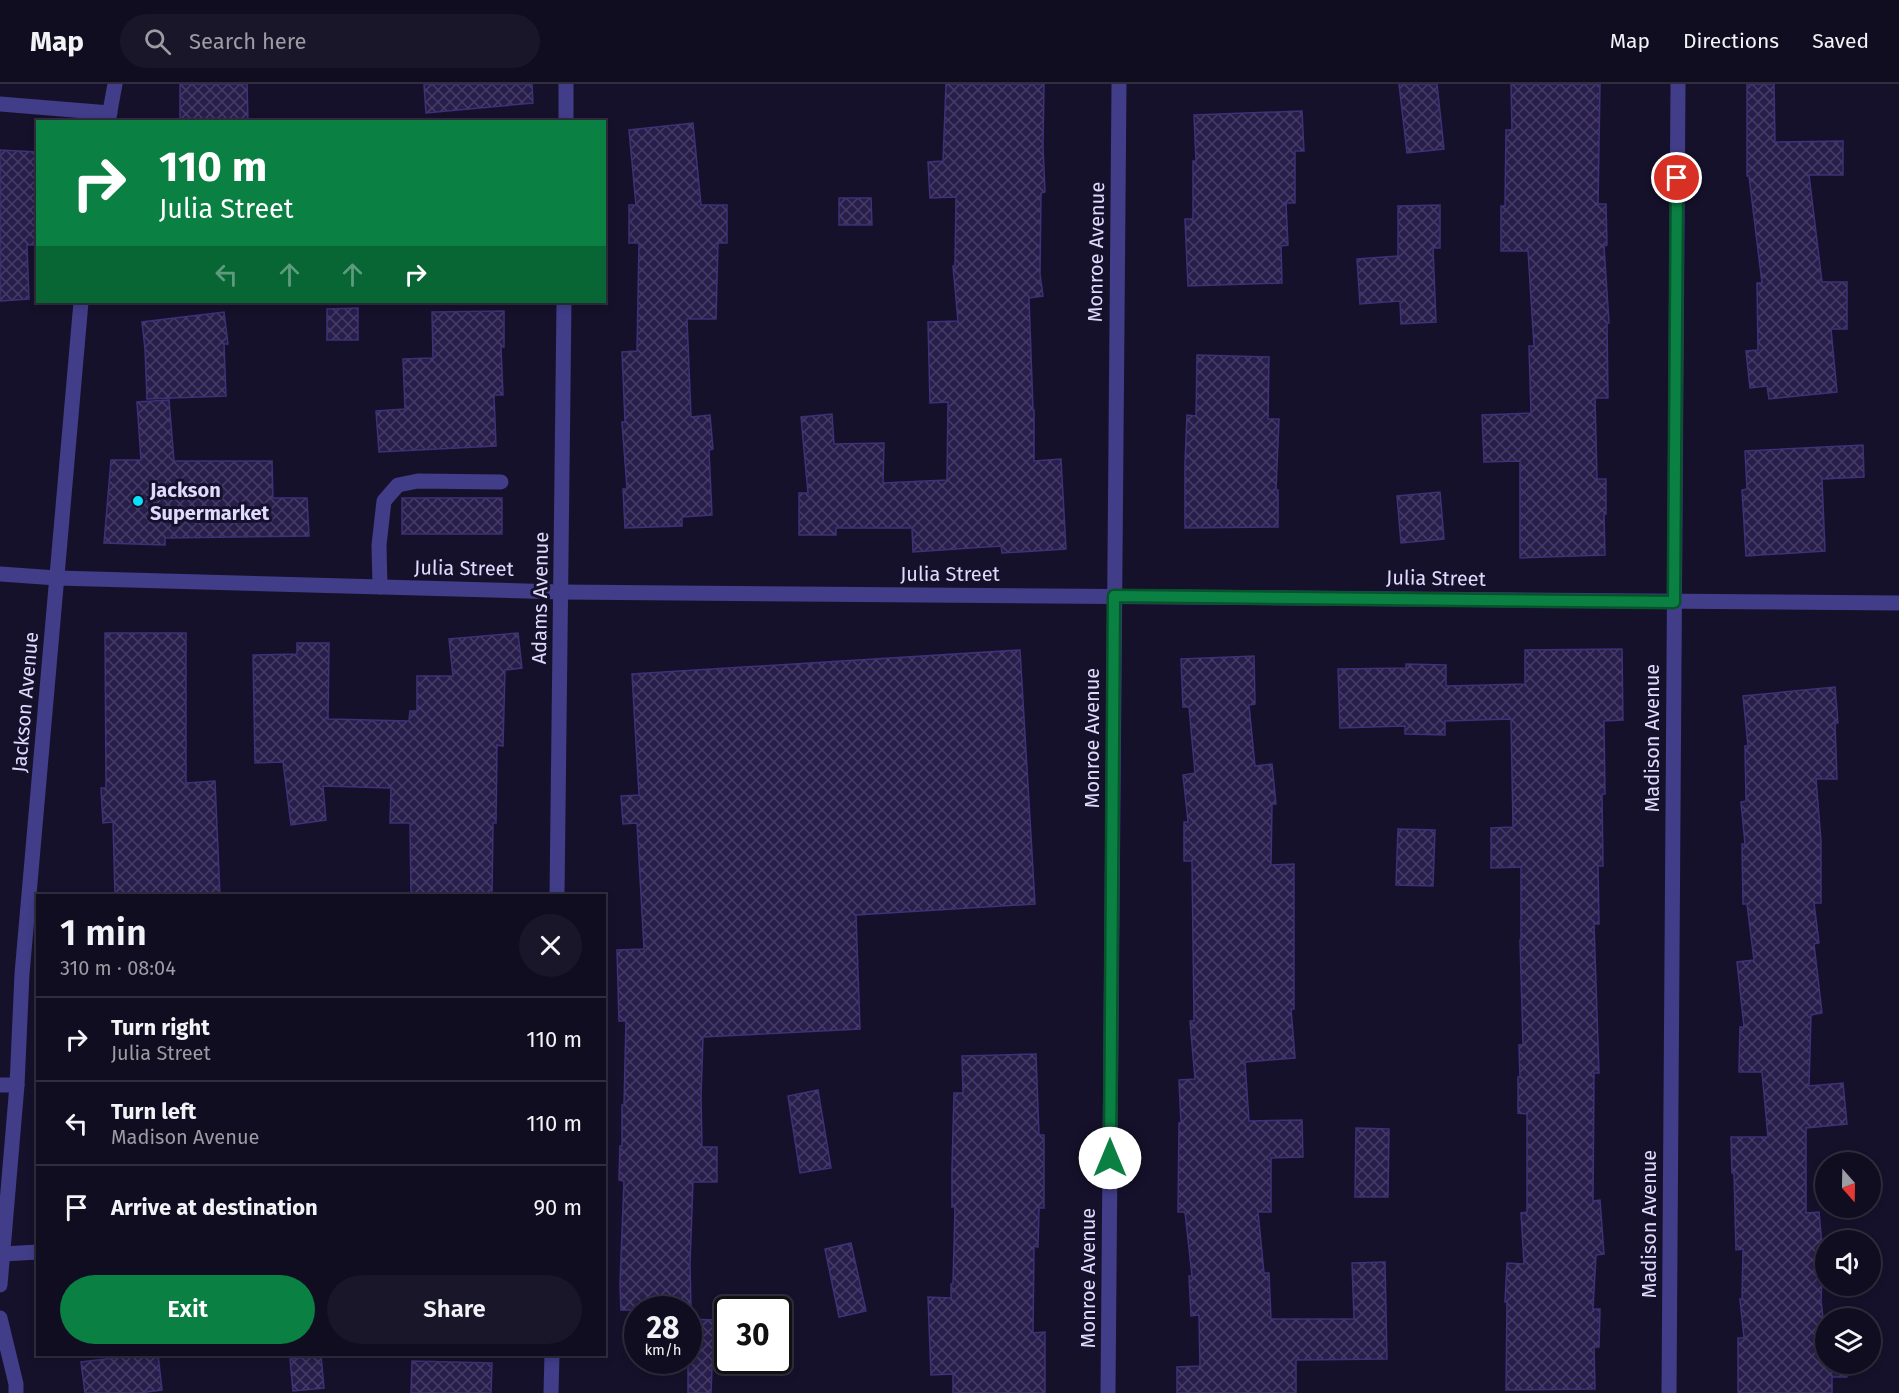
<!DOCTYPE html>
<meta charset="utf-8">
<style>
:root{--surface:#100d20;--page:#191629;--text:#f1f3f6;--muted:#9c9ca5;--line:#302d3e;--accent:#0b8043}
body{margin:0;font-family:"Fira Sans",sans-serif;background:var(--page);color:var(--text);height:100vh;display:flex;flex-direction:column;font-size:22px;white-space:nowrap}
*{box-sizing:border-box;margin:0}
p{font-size:20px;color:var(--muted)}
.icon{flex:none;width:33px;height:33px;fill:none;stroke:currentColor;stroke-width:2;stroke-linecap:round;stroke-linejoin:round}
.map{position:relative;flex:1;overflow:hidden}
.side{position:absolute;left:36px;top:810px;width:570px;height:462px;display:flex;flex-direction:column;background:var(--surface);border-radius:0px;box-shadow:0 3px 9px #0003,0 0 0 2px var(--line)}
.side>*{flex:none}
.hud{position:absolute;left:36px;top:36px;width:570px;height:183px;border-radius:0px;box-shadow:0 3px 9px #0003,0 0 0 2px var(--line);background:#0b8043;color:#fff;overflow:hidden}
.needle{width:39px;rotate:160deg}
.controls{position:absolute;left:1815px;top:1068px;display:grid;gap:12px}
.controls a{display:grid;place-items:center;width:66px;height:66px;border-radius:50%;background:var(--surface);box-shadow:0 3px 9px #0003,0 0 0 2px var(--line);font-size:30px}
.speed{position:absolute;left:624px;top:1212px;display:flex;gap:12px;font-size:30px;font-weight:700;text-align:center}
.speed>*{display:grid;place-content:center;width:78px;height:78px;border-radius:50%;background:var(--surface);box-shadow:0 3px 9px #0003,0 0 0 2px var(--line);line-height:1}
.speed small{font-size:15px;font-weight:400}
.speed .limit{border:3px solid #111;border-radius:9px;background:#fff;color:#111}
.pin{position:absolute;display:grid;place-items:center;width:51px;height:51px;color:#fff;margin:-26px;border:3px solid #fff;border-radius:50%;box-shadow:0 2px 6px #0007}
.me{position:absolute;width:66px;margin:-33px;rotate:0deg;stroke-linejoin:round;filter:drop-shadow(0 0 4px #0008)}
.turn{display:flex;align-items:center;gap:21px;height:126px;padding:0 24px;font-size:27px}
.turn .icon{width:78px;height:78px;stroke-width:2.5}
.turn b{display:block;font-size:42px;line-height:51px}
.lanes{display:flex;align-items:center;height:57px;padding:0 24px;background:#0003;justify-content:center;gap:30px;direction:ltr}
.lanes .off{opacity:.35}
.round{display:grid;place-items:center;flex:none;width:63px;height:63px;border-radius:32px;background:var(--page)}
.overview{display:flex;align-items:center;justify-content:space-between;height:102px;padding:0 24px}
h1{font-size:36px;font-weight:600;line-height:45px}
.action{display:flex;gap:12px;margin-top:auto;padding:12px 24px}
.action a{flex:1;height:69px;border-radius:36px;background:var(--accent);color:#fff;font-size:24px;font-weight:600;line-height:69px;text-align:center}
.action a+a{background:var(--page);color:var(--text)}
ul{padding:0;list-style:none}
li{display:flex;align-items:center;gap:18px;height:84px;padding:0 24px;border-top:2px solid var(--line)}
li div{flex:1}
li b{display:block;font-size:22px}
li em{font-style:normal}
header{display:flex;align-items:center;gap:36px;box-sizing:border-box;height:84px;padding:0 30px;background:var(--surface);border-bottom:2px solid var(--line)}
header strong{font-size:28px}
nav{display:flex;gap:33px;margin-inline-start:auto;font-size:21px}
.search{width:420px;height:54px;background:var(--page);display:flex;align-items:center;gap:15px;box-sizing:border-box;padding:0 21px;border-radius:33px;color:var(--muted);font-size:22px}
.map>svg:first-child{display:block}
</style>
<header>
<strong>Map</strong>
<div class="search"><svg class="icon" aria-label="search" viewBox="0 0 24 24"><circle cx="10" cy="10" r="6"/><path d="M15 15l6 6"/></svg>Search here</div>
<nav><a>Map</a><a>Directions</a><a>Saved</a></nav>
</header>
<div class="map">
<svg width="1899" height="1309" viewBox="0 0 1899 1309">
<defs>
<pattern id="building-cross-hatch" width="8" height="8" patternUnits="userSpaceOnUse" patternTransform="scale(1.5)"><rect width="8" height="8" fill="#271e4b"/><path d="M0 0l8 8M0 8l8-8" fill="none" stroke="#463e66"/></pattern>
</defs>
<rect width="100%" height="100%" fill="#16112b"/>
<g fill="url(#building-cross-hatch)" stroke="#3f3077" stroke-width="1.5">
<polygon points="180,0 247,0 248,38 180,38"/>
<polygon points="424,0 532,0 533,19 426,29"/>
<polygon points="946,0 1044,0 1043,63 1045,108 1041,109 1040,190 1043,212 1029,214 1033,326 1034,326 1034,377 1061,375 1066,465 1002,469 1001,462 913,468 912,444 836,444 836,451 799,451 799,409 808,409 801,333 832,330 834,360 884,359 883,399 947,396 948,318 930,319 928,238 958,237 953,182 955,182 956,113 930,114 928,78 943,77"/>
<polygon points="1399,0 1437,0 1444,65 1407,69"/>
<polygon points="1511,0 1600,0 1598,120 1606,120 1607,161 1604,162 1609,239 1607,239 1608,314 1595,314 1597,395 1606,395 1606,430 1604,430 1605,471 1520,474 1520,377 1484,378 1482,331 1531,329 1529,262 1534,262 1528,167 1501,167 1501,122 1505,122 1506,46 1512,46"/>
<polygon points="1747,0 1774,0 1775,58 1843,57 1843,91 1809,91 1822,198 1847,198 1847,245 1831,245 1837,308 1769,315 1767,302 1750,304 1746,267 1758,266 1757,199 1762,199 1749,92 1747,92"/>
<polygon points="1302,27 1304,67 1295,67 1295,119 1286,119 1288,161 1281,162 1282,199 1188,202 1185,135 1193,135 1193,77 1196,77 1194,31"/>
<polygon points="693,39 701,121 727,121 727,159 718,159 716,235 687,235 691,333 710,331 713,365 709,366 712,431 682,433 682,442 625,444 623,405 627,405 622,338 625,338 622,268 637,267 639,159 629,159 629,121 636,121 629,46"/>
<polygon points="0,66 38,68 38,123 34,161 27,161 29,215 0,217"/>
<polygon points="839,114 871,114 872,141 839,141"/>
<polygon points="1440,121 1440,164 1433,164 1436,238 1401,240 1400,217 1360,220 1357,175 1398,172 1398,122"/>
<polygon points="358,224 358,256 327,256 327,225"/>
<polygon points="504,227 504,263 501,263 503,311 494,311 496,362 379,368 376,327 405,325 403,275 433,274 432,228"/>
<polygon points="224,228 228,260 224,260 226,312 147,315 145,265 142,238"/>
<polygon points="1197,271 1269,273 1268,335 1279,335 1276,406 1278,406 1278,443 1185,444 1185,379 1187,331 1196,332"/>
<polygon points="169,316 174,377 272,377 273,414 307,414 309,452 165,454 165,461 104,459 111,376 141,376 137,318"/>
<polygon points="1863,361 1864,393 1822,395 1825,467 1746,472 1742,406 1747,405 1745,367"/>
<polygon points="1440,408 1444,455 1401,459 1397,412"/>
<rect x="402" y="414" width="100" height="36"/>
<polygon points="105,549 186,549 186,699 215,697 220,812 115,812 113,738 103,739 101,704 106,704"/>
<polygon points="518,549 522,584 505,586 503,662 497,661 496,739 493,739 492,812 411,812 410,739 390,739 391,704 323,702 326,736 291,741 283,678 255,679 253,571 297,570 297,559 329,559 328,635 409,637 410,627 417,627 417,592 453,592 449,555"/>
<polygon points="1622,565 1623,636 1604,637 1605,710 1602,710 1603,782 1598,782 1599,840 1594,840 1599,989 1594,989 1593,1117 1600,1116 1604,1170 1596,1171 1593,1225 1600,1225 1599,1263 1594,1263 1595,1305 1506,1306 1507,1218 1505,1218 1507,1179 1524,1180 1521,1129 1527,1128 1527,1030 1518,1029 1518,993 1520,993 1519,961 1523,961 1520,856 1521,856 1521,783 1491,784 1491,744 1513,743 1511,635 1445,637 1445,651 1405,650 1405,642 1340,644 1338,585 1406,584 1406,580 1446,581 1446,602 1525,600 1525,566"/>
<polygon points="1020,566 1035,820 856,831 860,945 703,953 701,1012 702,1063 717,1063 717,1098 693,1098 690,1180 691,1226 621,1226 620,1201 624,1097 619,1096 620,1062 622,1062 622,1021 624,1021 626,937 619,937 617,866 644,865 637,739 623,740 621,712 639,711 632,590"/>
<polygon points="1254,572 1255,620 1249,621 1255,682 1272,680 1276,720 1272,720 1271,781 1294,780 1294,925 1291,925 1295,974 1245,978 1249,1037 1302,1036 1303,1073 1271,1074 1271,1128 1258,1128 1264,1189 1269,1189 1271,1235 1354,1235 1352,1179 1385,1178 1387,1275 1296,1276 1296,1309 1177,1309 1177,1283 1200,1282 1199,1231 1191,1232 1189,1192 1192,1192 1185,1128 1178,1128 1179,1039 1181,1039 1179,996 1195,995 1190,937 1194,937 1192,777 1184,777 1184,738 1188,738 1183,691 1195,689 1189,623 1183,623 1181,575"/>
<polygon points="1835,603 1838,639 1835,639 1837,695 1816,695 1821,757 1821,819 1814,819 1819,859 1814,860 1822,929 1811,931 1809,1002 1843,999 1847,1040 1806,1044 1806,1129 1819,1128 1823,1172 1821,1217 1826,1259 1826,1280 1847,1280 1847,1293 1832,1293 1832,1309 1738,1309 1738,1254 1744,1254 1740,1215 1742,1215 1743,1165 1736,1166 1734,1089 1732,1089 1731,1053 1768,1053 1762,988 1739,988 1740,943 1744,943 1737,878 1754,876 1747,820 1743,820 1742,760 1745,760 1741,718 1746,717 1745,662 1748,662 1743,612"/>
<polygon points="1398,745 1435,746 1433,802 1396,801"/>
<polygon points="1036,970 1039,1051 1044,1051 1044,1124 1039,1124 1038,1163 1034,1162 1033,1249 1045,1248 1045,1309 953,1309 953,1290 931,1291 928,1213 951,1214 951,1200 953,1200 955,1123 952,1123 952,1084 954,1009 963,1009 962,972"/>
<polygon points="818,1006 831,1084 800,1089 788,1012"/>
<polygon points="1356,1044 1389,1045 1388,1113 1355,1113"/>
<polygon points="851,1159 866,1227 839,1233 825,1165"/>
<polygon points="688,1235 714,1236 711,1309 688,1309"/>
<polygon points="147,1270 158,1270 162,1306 139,1309 85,1309 81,1278"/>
<polygon points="321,1272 324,1304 293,1307 290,1275"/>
<polygon points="412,1277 492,1279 491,1309 411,1309"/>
</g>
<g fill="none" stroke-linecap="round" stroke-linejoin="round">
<g stroke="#413d89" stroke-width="15">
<polyline points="380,503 379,461 384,417 398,401 418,397 501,398"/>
<polyline points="3,1170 38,1168"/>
</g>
<g stroke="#413d89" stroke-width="15">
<polyline points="0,20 110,29"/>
<polyline points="108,38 115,0"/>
<polyline points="566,38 566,0"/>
<polyline points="0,490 57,494 561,508 1899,519"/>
<polyline points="557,812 564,218"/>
<polyline points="0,1001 17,1001"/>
<polyline points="0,1201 17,1001 22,890 81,218"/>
<polyline points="0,1234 16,1300 16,1309"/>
<polyline points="551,1309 552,1270"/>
<polyline points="1108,1309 1119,0"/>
<polyline points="1669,1309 1678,0"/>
</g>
</g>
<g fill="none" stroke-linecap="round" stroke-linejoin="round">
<defs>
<polyline id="route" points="1110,1074 1114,512 1674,518 1677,94"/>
</defs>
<use href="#route" stroke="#07532c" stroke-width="15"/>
<use href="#route" stroke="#0b8043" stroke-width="10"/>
</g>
<circle fill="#0be1fb" stroke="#16112b" stroke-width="2" cx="138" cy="417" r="6"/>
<g text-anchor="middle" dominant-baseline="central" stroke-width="6" stroke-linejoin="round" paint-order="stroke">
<g font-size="20" fill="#e0dbfe" stroke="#16112b">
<text transform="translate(1096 168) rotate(-89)">Monroe Avenue</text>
<text transform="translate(464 484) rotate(1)">Julia Street</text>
<text x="950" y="490">Julia Street</text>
<text transform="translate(1436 494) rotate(1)">Julia Street</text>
<text transform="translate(540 514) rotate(-89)">Adams Avenue</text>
<text transform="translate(25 618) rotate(-85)">Jackson Avenue</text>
<text transform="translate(1092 654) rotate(-90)">Monroe Avenue</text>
<text transform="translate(1652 654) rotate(-90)">Madison Avenue</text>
<text transform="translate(1649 1140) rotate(-90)">Madison Avenue</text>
<text transform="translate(1088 1194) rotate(-90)">Monroe Avenue</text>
</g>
<g font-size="20" font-weight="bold" fill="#e0dbfe" stroke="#16112b" text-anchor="start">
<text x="150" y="406">Jackson<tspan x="150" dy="23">Supermarket</tspan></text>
</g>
</g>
</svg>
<div class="controls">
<a><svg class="needle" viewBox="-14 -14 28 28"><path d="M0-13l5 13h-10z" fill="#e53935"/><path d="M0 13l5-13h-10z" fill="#9c9ca5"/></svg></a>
<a><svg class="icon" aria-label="sound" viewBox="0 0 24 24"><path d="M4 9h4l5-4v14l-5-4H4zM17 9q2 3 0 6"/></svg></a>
<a><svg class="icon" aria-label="layers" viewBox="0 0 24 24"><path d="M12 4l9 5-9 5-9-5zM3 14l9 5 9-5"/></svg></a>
</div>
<div class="speed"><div>28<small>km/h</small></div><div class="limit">30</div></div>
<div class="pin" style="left:1677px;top:94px;background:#d93025"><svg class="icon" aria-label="arrive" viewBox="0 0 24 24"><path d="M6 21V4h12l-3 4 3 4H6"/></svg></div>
<svg class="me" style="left:1110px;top:1074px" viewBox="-20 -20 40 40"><circle r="19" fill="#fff"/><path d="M0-13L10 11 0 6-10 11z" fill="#0b8043"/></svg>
<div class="hud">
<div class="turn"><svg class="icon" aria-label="right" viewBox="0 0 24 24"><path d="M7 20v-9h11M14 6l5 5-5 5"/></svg><div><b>110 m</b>Julia Street</div></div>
<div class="lanes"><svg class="icon off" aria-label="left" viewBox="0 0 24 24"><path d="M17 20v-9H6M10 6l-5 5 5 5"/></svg><svg class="icon off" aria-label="ahead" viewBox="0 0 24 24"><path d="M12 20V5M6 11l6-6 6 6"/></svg><svg class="icon off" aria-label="ahead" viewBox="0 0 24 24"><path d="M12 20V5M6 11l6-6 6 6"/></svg><svg class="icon" aria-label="right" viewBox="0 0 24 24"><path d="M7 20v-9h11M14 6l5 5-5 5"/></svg></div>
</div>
<section class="side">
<div class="overview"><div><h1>1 min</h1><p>310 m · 08:04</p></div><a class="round"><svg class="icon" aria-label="close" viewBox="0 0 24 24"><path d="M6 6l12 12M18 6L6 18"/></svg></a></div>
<ul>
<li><svg class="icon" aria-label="right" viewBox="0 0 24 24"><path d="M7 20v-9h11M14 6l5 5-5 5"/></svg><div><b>Turn right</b><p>Julia Street</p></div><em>110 m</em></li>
<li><svg class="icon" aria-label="left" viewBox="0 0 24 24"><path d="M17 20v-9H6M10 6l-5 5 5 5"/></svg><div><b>Turn left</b><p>Madison Avenue</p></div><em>110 m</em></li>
<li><svg class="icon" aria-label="arrive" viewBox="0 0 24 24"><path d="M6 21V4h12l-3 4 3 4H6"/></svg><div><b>Arrive at destination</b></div><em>90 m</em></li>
</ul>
<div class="action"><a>Exit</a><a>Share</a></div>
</section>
</div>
